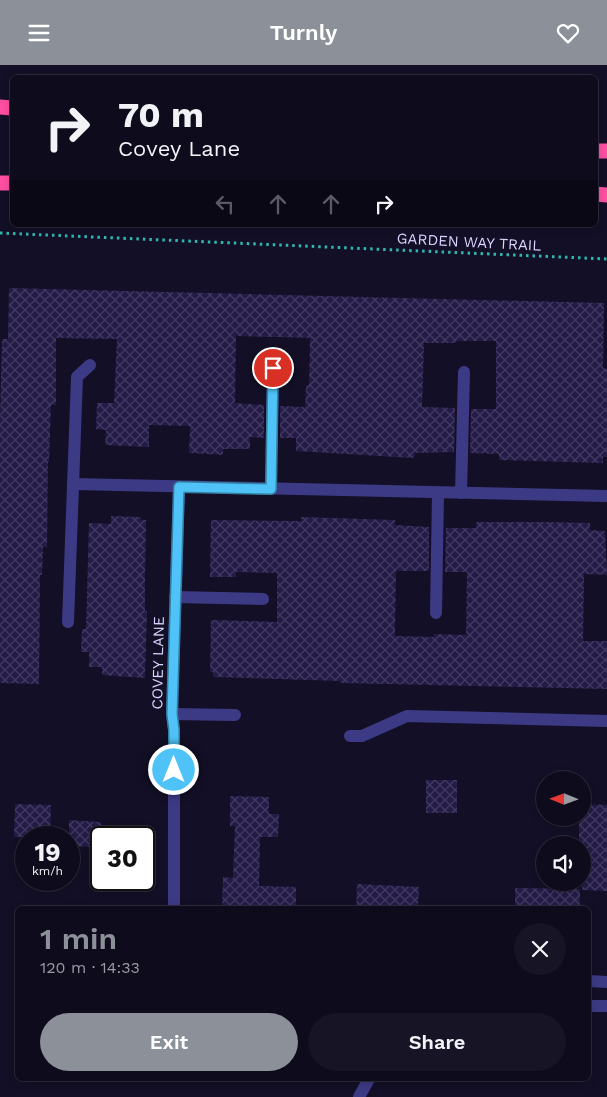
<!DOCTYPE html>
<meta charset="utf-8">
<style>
:root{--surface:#0e0b1c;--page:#171425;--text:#f1f3f6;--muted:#9b9ba3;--line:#2e2b3b;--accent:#8c9099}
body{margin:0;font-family:"Work Sans",sans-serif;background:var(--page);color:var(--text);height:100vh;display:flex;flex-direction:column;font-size:19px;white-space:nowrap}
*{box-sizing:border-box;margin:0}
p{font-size:16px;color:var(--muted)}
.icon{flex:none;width:28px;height:28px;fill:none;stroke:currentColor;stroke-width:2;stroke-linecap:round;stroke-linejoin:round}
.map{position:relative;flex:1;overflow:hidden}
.side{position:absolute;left:15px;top:841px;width:576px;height:175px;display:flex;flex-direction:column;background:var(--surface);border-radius:8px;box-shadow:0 2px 8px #0003,0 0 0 1px var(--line)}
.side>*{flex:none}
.banner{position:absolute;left:10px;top:10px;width:588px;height:152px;border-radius:8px;box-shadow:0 2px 8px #0003,0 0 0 1px var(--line);background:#0e0b1c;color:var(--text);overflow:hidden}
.needle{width:32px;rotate:271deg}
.buttons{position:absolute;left:536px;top:706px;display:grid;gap:10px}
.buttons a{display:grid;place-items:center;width:55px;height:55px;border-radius:50%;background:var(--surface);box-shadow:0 2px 8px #0003,0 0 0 1px var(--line);font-size:25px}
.speed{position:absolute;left:15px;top:761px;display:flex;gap:10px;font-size:25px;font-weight:700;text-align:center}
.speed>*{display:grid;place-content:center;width:65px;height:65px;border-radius:50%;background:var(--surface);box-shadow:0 2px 8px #0003,0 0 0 1px var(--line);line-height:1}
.speed small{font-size:12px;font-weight:400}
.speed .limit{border:2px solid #111;border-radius:8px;background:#fff;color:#111}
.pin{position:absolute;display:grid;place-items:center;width:42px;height:42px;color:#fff;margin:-21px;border:2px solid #fff;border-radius:50%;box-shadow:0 1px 5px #0007}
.me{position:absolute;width:55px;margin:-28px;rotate:0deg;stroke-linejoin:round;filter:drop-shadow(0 0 4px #0008)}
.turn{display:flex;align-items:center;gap:18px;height:105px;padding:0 25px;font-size:22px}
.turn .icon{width:65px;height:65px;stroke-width:2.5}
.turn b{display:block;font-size:35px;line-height:42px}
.lanes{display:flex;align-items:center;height:48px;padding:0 25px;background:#0003;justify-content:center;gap:25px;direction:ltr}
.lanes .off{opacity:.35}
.round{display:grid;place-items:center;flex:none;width:52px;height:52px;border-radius:26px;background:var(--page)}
.summary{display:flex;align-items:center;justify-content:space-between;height:85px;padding:0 25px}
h1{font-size:30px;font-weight:600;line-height:38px;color:var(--accent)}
.cta{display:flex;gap:10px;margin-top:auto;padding:10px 25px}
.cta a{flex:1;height:58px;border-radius:30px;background:var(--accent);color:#fff;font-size:20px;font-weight:600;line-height:58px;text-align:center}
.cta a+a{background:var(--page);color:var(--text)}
header{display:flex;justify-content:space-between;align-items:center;height:65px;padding:0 25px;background:var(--accent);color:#fff;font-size:22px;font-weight:600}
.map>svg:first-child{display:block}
</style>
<header><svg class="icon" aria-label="menu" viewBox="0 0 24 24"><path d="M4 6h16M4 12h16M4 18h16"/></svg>Turnly<svg class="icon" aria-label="heart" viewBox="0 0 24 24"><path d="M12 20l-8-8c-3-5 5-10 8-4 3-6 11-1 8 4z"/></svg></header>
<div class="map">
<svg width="607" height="1032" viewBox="0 0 607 1032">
<defs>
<pattern id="building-cross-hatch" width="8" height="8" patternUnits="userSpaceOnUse" patternTransform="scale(1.25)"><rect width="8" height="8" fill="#241b47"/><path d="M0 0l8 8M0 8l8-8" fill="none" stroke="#433b63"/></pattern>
</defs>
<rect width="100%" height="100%" fill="#130f26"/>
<g fill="url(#building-cross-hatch)">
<polygon points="9,223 604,238 603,303 607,304 607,392 603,392 603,398 499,395 499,389 470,388 471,344 496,344 496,276 456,276 456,278 424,278 422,342 455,343 454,387 415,388 414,393 296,386 296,373 280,373 280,341 305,342 306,320 309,320 310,273 276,272 236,271 235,338 264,340 264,373 250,372 250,384 223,384 223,390 189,388 190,361 149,360 149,382 105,380 106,365 96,364 97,338 114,338 117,274 56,273 56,340 51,340 49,397 48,397 47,482 43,482 42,510 40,510 39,619 0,618 0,357 2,274 8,274"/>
<polygon points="111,451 141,452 141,455 146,455 145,514 145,546 147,546 145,613 102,610 102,602 89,602 89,587 81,587 82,564 86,564 89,458 111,459"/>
<polygon points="301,452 395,455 395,460 429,462 429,506 396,506 395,571 434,572 434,569 466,570 467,507 445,507 446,463 476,463 476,457 547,457 590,458 590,465 605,466 607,510 584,509 583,576 607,576 607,624 340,618 340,616 213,612 213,607 210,607 211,555 277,557 277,508 236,507 236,512 210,512 211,455 301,456"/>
<rect x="426" y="715" width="31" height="33"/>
<polygon points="230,731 269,732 269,749 279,749 278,772 260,772 259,821 296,822 296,844 222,844 223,812 233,813 235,761 230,761"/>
<polygon points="15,739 51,740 50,772 14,772"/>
<polygon points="582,739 607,740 607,826 582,825 582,780 579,780 579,752 582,752"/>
<polygon points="69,755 101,757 101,782 69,781"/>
<polygon points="357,819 419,822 418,844 356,844"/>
<polygon points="515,823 580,824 580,844 515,844"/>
</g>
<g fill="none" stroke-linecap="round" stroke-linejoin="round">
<polyline stroke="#2fb8b0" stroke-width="3" stroke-dasharray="2.5 4" stroke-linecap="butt" points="0,168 607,194"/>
<g stroke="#3d3a85" stroke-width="12">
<polyline points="271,424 273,303"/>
<polyline points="461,428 464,307"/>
<polyline points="175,532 263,534"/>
<polyline points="436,548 438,428"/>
<polyline points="172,649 235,650"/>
<polyline points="350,671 362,671 407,651 607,656"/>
</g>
<g stroke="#3d3a85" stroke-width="12">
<polyline points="73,419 607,431"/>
<polyline points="68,557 77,312 90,300"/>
<polyline points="174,844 174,665 172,649 179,422"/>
<polyline points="589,916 607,917"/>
<polyline points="589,941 607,941"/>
<polyline points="359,1032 369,1014"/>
</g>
<g stroke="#ff4fa3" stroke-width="15">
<polyline points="0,42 12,43"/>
<polyline points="595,86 607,86"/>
<polyline points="0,118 12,118"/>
<polyline points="595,129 607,130"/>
</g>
</g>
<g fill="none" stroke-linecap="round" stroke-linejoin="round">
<defs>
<polyline id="route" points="174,705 174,665 172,649 179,422 271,424 273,303"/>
</defs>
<use href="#route" stroke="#337fa1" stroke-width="12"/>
<use href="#route" stroke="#4fc3f7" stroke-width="9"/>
</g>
<g text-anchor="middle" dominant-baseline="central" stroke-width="4.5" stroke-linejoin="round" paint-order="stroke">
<g font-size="15" fill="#d9d4ff" stroke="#130f26">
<text transform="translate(469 177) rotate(3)">GARDEN WAY TRAIL</text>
<text transform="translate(158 598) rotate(-89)">COVEY LANE</text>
</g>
</g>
</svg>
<div class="buttons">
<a><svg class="needle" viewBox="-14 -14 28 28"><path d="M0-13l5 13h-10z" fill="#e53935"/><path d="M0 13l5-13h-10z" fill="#9b9ba3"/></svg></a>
<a><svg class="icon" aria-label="sound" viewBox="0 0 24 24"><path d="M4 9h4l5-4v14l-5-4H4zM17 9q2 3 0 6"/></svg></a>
</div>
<div class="speed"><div>19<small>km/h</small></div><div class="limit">30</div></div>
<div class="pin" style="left:273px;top:303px;background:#d93025"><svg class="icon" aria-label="arrive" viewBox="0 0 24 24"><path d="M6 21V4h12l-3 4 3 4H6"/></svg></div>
<svg class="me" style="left:174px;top:705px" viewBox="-20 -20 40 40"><circle r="17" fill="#4fc3f7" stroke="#fff" stroke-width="3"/><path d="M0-11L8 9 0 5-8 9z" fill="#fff"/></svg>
<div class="banner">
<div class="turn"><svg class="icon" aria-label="right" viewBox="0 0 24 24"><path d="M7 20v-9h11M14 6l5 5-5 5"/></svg><div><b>70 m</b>Covey Lane</div></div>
<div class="lanes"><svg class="icon off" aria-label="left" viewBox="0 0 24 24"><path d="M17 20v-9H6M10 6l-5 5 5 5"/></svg><svg class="icon off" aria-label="ahead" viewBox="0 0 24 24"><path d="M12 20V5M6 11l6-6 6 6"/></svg><svg class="icon off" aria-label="ahead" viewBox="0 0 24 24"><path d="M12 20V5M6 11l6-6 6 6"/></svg><svg class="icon" aria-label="right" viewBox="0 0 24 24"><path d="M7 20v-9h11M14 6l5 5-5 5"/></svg></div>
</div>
<section class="side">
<div class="summary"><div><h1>1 min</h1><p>120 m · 14:33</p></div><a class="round"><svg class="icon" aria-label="close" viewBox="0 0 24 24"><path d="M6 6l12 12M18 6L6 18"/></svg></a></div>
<div class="cta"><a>Exit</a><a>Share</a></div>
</section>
</div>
